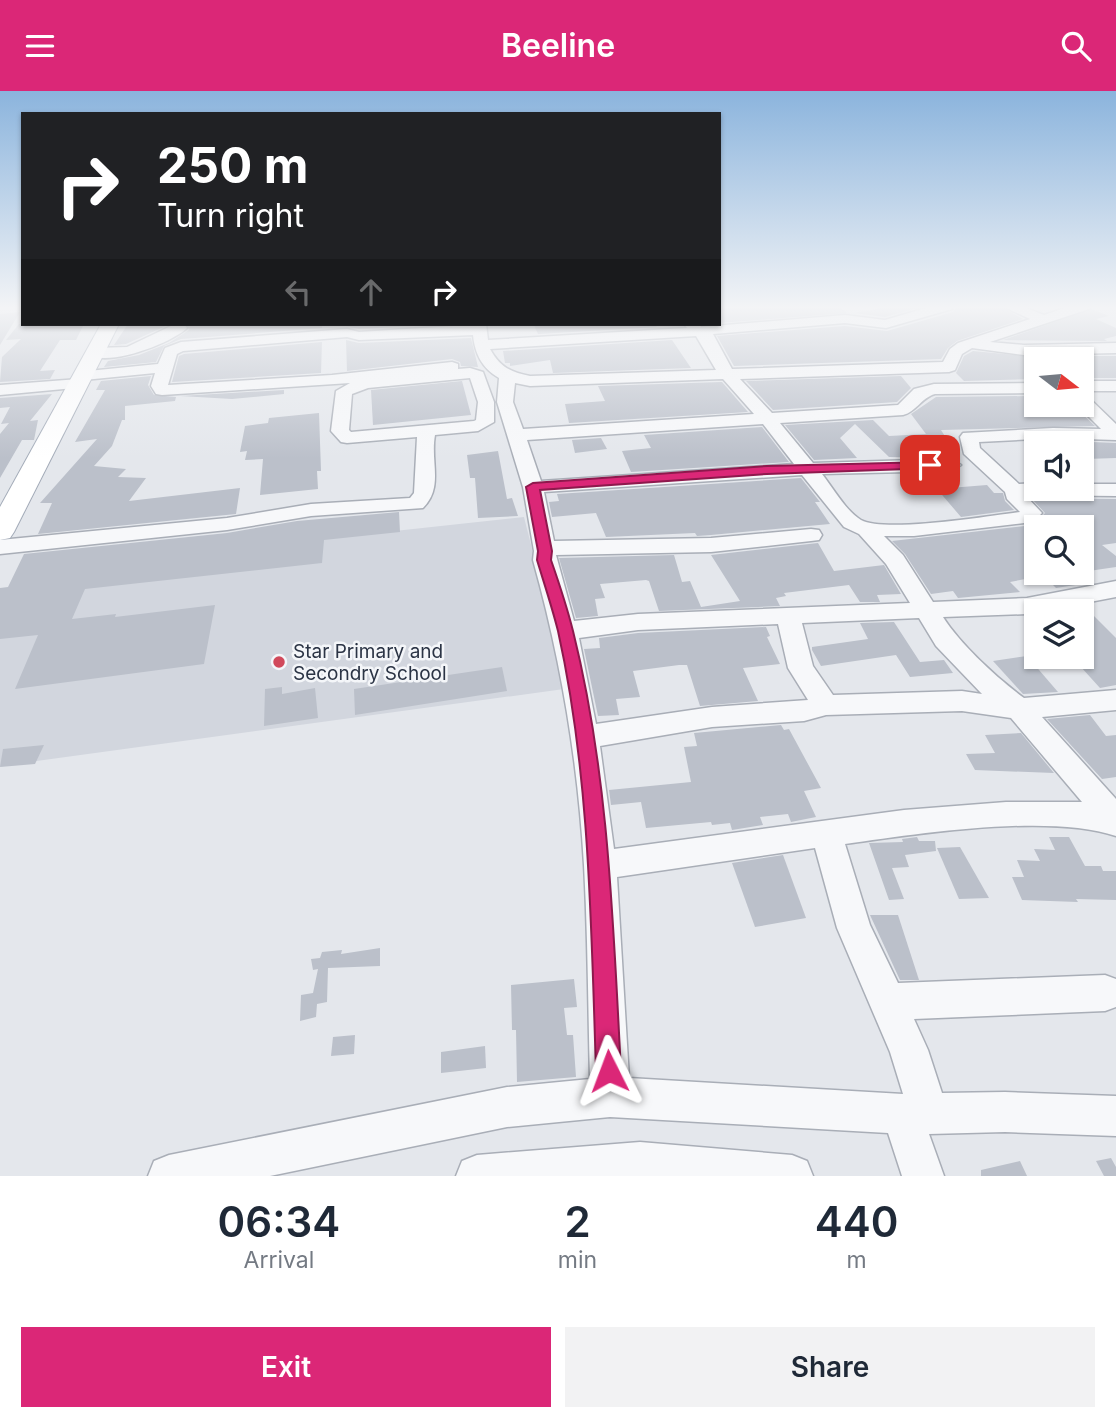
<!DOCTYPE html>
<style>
:root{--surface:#fff;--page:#f2f2f3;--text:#1f2937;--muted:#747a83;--accent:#db2777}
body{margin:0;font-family:Inter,sans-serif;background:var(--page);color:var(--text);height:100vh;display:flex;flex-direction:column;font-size:26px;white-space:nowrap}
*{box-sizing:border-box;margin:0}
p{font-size:23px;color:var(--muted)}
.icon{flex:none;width:38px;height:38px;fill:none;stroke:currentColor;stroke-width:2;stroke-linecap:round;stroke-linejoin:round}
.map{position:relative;height:1085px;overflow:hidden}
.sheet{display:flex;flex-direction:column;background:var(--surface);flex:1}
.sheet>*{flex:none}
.top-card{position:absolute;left:21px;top:21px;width:700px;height:214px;border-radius:0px;box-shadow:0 2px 5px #0004;background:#202124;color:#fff;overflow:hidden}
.needle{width:46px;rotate:106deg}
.tools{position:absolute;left:1024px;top:256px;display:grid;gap:14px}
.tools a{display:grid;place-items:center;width:70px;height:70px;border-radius:0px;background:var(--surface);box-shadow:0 2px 5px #0004;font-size:35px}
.pin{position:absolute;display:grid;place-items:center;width:60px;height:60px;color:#fff;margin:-30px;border-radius:14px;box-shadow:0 4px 10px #0006}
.me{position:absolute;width:77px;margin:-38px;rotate:357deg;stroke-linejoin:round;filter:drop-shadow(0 0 5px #0008)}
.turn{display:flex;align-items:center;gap:24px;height:147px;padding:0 21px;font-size:32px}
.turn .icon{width:91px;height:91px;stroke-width:2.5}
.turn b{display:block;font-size:49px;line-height:60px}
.lanes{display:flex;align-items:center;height:66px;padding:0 21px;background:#0003;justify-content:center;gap:35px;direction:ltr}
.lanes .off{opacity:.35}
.eta{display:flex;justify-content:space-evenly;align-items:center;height:119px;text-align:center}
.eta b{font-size:42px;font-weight:600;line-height:49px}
.button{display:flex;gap:14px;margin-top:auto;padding:14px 21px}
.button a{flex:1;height:80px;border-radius:0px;background:var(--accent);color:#fff;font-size:28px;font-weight:600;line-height:80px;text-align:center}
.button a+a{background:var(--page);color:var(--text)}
header{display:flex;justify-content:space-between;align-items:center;height:91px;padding:0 21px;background:var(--accent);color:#fff;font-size:32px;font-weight:600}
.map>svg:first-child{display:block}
</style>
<header><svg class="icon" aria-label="menu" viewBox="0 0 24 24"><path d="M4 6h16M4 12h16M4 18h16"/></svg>Beeline<svg class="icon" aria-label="search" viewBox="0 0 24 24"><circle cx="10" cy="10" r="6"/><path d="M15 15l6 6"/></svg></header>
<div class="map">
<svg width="1116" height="1085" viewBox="0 0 1116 1085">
<rect width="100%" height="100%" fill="#e4e7ec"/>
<polygon fill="#d2d6de" points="524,426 554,545 564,598 0,675 0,537 26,480"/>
<g fill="#bbc0ca">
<polygon points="719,215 839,215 847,222 719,232"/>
<polygon points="894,215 924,215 885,226 854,222"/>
<polygon points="957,215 1000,215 1023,228 957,250 948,257 941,268 734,275 717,245 845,235 887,240 953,221"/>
<polygon points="1092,218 1109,225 1096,228 1116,237 1116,245 1104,248 1107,250 1003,249"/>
<polygon points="20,221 0,254 0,223"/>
<polygon points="19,233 84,233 76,249 60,249 40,280 55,279 50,288 0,291 2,266 21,248 6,249"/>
<polygon points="128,233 167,233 168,234 126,253 114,254"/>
<polygon points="187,233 322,233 322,237 181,248 164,255 156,271 104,276 108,270 139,264 169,252 189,239"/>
<polygon points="346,233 448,233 359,238 346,235"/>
<polygon points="553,233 654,233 657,236 538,243 534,234"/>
<polygon points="471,247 478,276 461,275 460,271 452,268 347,280 346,249 359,252"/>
<polygon points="672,249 691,277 553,282 550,269 510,275 510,272 505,272 503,260"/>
<polygon points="322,251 321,282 172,291 179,265 184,263"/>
<polygon points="973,260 1036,266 1036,288 964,290 956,282 964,265"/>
<polygon points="1082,265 1116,265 1116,287 1092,287 1082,278"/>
<polygon points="151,285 148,294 154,304 176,306 175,310 125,315 125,329 122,329 112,355 94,375 126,378 118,386 146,387 129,410 240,397 236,423 38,443 52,412 40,412 97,348 75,351 105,299 96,299 101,290"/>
<polygon points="901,285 911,297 897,311 773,319 746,290"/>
<polygon points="462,290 471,324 373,334 371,299"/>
<polygon points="722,291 748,321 569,332 565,313 605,310 598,295"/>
<polygon points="284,299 284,303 232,308 180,305"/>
<polygon points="52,303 30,330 38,329 34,349 22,349 0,387 0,343 9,332 1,333 10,316 0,317 0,307"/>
<polygon points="1029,305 1040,317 1077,318 1095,335 941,339 959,367 889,366 855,333 840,347 857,367 814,369 785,334 873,329 889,345 926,343 911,323 936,306"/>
<polygon points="319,322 321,380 317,380 318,398 260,404 263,368 245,369 247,360 240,361 245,335 268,332 269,327"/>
<polygon points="762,336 789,371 631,381 622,360 651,357 644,344"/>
<polygon points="601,347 607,358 575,362 572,349"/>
<polygon points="1069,350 1116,352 1116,367 1086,368 1082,363 1082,352"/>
<polygon points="498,360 507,408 512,407 518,425 478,427 475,387 470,387 467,364"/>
<polygon points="801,387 820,411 815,411 830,433 711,444 697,445 695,442 606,446 596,422 552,426 549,411 559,410 557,403"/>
<polygon points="987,394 994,402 1003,402 1005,410 1014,419 961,426 937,398"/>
<polygon points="1031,407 1116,408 1116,452 1102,454 1116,465 1116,476 1082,481 1082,429 1036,436 1036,486 1010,491 1020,501 958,507 953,500 931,503 905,463 892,450 1033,434 1045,422"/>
<polygon points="399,421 400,441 324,449 322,472 85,498 72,528 116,523 115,526 215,514 204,573 15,598 38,544 0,548 0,497 8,496 24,463 227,442 297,430"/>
<polygon points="818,452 834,480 884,474 901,503 877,504 880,511 860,511 849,494 784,502 786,505 776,507 780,515 659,520 649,490 646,489 600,493 605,507 595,508 598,525 576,527 559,467 674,464 682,491 690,490 701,516 740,510 711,464"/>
<polygon points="1040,481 1069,481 1082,493 1056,497"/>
<polygon points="1082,515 1084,515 1116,547 1116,594 1100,597 1071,565 1082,565"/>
<polygon points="894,531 920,571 944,569 953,582 910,586 896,564 821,575 812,559 812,556 868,548 860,532"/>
<polygon points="766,536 770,545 767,546 780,573 743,577 758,610 700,615 687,574 679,574 633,580 640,606 616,608 619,624 598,625 584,558 600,557 599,547 638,542"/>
<polygon points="1027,565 1058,601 1023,603 993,570"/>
<polygon points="502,576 507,600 355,624 354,598"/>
<polygon points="282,596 282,603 315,597 318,627 264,635 265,598"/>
<polygon points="1090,624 1106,645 1116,644 1116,686 1102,688 1047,628"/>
<polygon points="781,634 784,639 789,638 821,697 804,700 816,726 791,731 788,723 760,726 763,734 732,739 730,732 712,734 711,731 646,737 641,711 611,714 609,699 691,691 684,656 697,655 694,642"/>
<polygon points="1021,642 1054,682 975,679 966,663 995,662 985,644"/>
<polygon points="44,654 35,673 0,676 3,658"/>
<polygon points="917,746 919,750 935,750 936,760 905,764 909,776 892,777 904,808 889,809 869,752 903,751 902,748"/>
<polygon points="1049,746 1069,746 1085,775 1101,775 1103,780 1116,780 1116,809 1076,808 1078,811 1022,809 1012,786 1024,786 1017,769 1040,770 1034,758 1055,759"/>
<polygon points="960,756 989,807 959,808 937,757"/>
<polygon points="783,764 806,827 755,836 732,772"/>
<polygon points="870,824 898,824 919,889 900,889"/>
<polygon points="380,857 380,875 328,877 327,911 317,913 316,926 300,930 301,904 313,902 318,878 313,879 311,868 320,867 322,861 342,859 341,863"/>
<polygon points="574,888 577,916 564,917 567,944 573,944 576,986 517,991 516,939 512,939 511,894"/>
<polygon points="355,944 354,963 331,965 333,946"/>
<polygon points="485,955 486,977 441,982 441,961"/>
<polygon points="1111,1067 1116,1076 1116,1085 1104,1085 1096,1070"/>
<polygon points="1020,1070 1027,1085 981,1085 981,1079"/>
</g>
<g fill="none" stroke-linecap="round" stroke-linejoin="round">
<defs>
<g id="minor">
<path d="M933 215H954L952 218 886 237 845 232 713 243 732 278 943 271 950 258 958 252 1030 228 1002 215H1021L1044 224 1071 215H1091L1089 218 990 251 1024 254 1116 252V262L1024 264 972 257 962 263 955 279 949 281 740 288 772 322 898 314 914 298 934 293 1036 292V302L935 303C921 307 916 321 903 324L780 332 813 372 951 368 961 374 951 380 822 383C833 397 846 420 861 429 885 442 989 425 1020 421L1007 408 1005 401 964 363 960 346 963 342 1053 337 1101 338 1076 313H1082V305L1088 306 1116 333V349L1053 347 979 351 980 357 1019 393 1036 392V397H1082V393H1116V405L1025 404 1042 422 1033 431 914 445H884L903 464 933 511 1027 507 1116 490V506L1027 523 943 526C961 554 997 587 1024 607L1116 599V619L1042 626 1116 708V745C1048 722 918 743 845 753L870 834 898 892 1105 884 1116 888V916L1105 920 914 928 928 959 942 1002 1005 1001 1116 1005V1045L1005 1041 929 1043 944 1085H902L888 1042 610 1026 507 1036 270 1085H148L154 1070 169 1064 507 996 590 988C588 917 588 845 584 774 578 671 561 569 533 469L534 460 523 396 497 311 499 287C482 277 475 263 473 244L359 249 347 246 183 260 177 263 168 294 332 284 452 271 458 273V278L470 277 483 281 494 311V331L478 340 435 344C430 371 444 396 423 417L311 425 227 439 0 463V449L227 427 311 413 410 407 414 402 417 346 347 352 341 351 331 340 336 300 350 292 162 304 156 303 151 295 155 282 84 289 76 284 78 281 158 273 165 257 181 251 347 238 359 241 486 233 488 249 687 237 684 233H699L701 236 845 224 885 229ZM696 245 716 279 530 285C510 281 500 276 490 258ZM470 287 478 311 476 329 474 330 351 341 349 339 352 303 368 297ZM723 288 754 323 523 338 513 311 515 292 530 295ZM763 333 794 373 541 390 527 349ZM802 384 844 436 859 443 886 473 910 512 638 523 574 530 556 464 711 461 811 450 819 449 822 444 819 439 811 438 711 447 554 450 544 401ZM919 527 936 555 982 603 962 600 833 604 813 575 802 532ZM778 533 788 577 808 609 712 616 596 633 579 547 638 539ZM962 620 1011 627 1082 711H1006L904 719 614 758 600 655 712 636 804 630 826 624ZM815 757 837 837 890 961 903 1003 629 987 617 786Z"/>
<path d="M170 233H184L187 237C172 252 105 278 87 262L95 257 127 256 171 235Z"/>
<polygon points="79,288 85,290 87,293 85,296 0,304 0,294"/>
<rect x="1082" y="290" width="34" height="10"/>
<polygon points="640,1051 792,1064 807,1070 813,1085 456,1085 462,1070 477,1064"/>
</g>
<polygon id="major" points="101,233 119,233 14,441 10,447 0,449 0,416"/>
</defs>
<use href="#minor" stroke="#a9aeb7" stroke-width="3"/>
<use href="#major" stroke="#a3abb8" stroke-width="2"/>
<use href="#minor" fill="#f7f8fa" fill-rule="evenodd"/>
<use href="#major" fill="#fff" fill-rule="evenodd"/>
</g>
<linearGradient id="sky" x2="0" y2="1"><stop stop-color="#8bb4dd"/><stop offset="0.59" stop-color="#f3f4f6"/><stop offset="1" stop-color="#f3f4f6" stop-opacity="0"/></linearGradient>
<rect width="1116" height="367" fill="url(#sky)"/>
<path fill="#db2777" stroke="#8e194d" stroke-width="2" d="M930 371 935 372V377L767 383 540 399 552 460 551 469C559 492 567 516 573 540 609 684 613 833 621 980L618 989 609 992 600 989 596 980C591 833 590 684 558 540 552 516 544 492 537 469L538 460 526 396 533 392 767 375Z"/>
<circle fill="#d1495b" stroke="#f4f6f9" stroke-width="2.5" cx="279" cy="571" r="7"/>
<g text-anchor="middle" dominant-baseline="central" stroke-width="5" stroke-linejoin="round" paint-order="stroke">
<g font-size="19" fill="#2b3445" stroke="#f4f6f9" text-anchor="start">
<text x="293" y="560">Star Primary and<tspan x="293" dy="22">Secondry School</tspan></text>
</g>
</g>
</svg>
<div class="tools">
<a><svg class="needle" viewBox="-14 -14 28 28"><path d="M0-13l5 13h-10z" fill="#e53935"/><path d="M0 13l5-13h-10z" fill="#747a83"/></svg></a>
<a><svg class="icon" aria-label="sound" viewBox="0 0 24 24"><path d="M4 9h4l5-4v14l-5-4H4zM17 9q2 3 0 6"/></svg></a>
<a><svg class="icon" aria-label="search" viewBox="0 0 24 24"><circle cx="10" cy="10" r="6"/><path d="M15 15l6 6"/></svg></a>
<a><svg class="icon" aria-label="layers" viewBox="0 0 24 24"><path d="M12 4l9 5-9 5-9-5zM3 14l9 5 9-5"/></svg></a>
</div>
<div class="pin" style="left:930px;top:374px;background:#d93025"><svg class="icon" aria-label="arrive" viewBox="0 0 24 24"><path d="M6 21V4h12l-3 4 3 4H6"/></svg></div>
<svg class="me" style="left:609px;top:980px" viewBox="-20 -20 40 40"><path d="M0-17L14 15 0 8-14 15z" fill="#db2777" stroke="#fff" stroke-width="4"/></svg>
<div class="top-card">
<div class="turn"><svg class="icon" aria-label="right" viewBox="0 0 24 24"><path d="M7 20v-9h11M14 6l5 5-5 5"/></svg><div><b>250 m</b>Turn right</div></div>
<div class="lanes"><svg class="icon off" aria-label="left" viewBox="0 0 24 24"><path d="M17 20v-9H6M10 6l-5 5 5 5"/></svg><svg class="icon off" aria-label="ahead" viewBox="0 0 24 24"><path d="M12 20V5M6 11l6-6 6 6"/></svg><svg class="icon" aria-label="right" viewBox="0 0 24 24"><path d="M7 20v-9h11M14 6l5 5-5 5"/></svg></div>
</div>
</div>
<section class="sheet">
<div class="eta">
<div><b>06:34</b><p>Arrival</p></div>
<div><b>2</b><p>min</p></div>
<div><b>440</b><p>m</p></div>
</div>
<div class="button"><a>Exit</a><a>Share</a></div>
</section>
